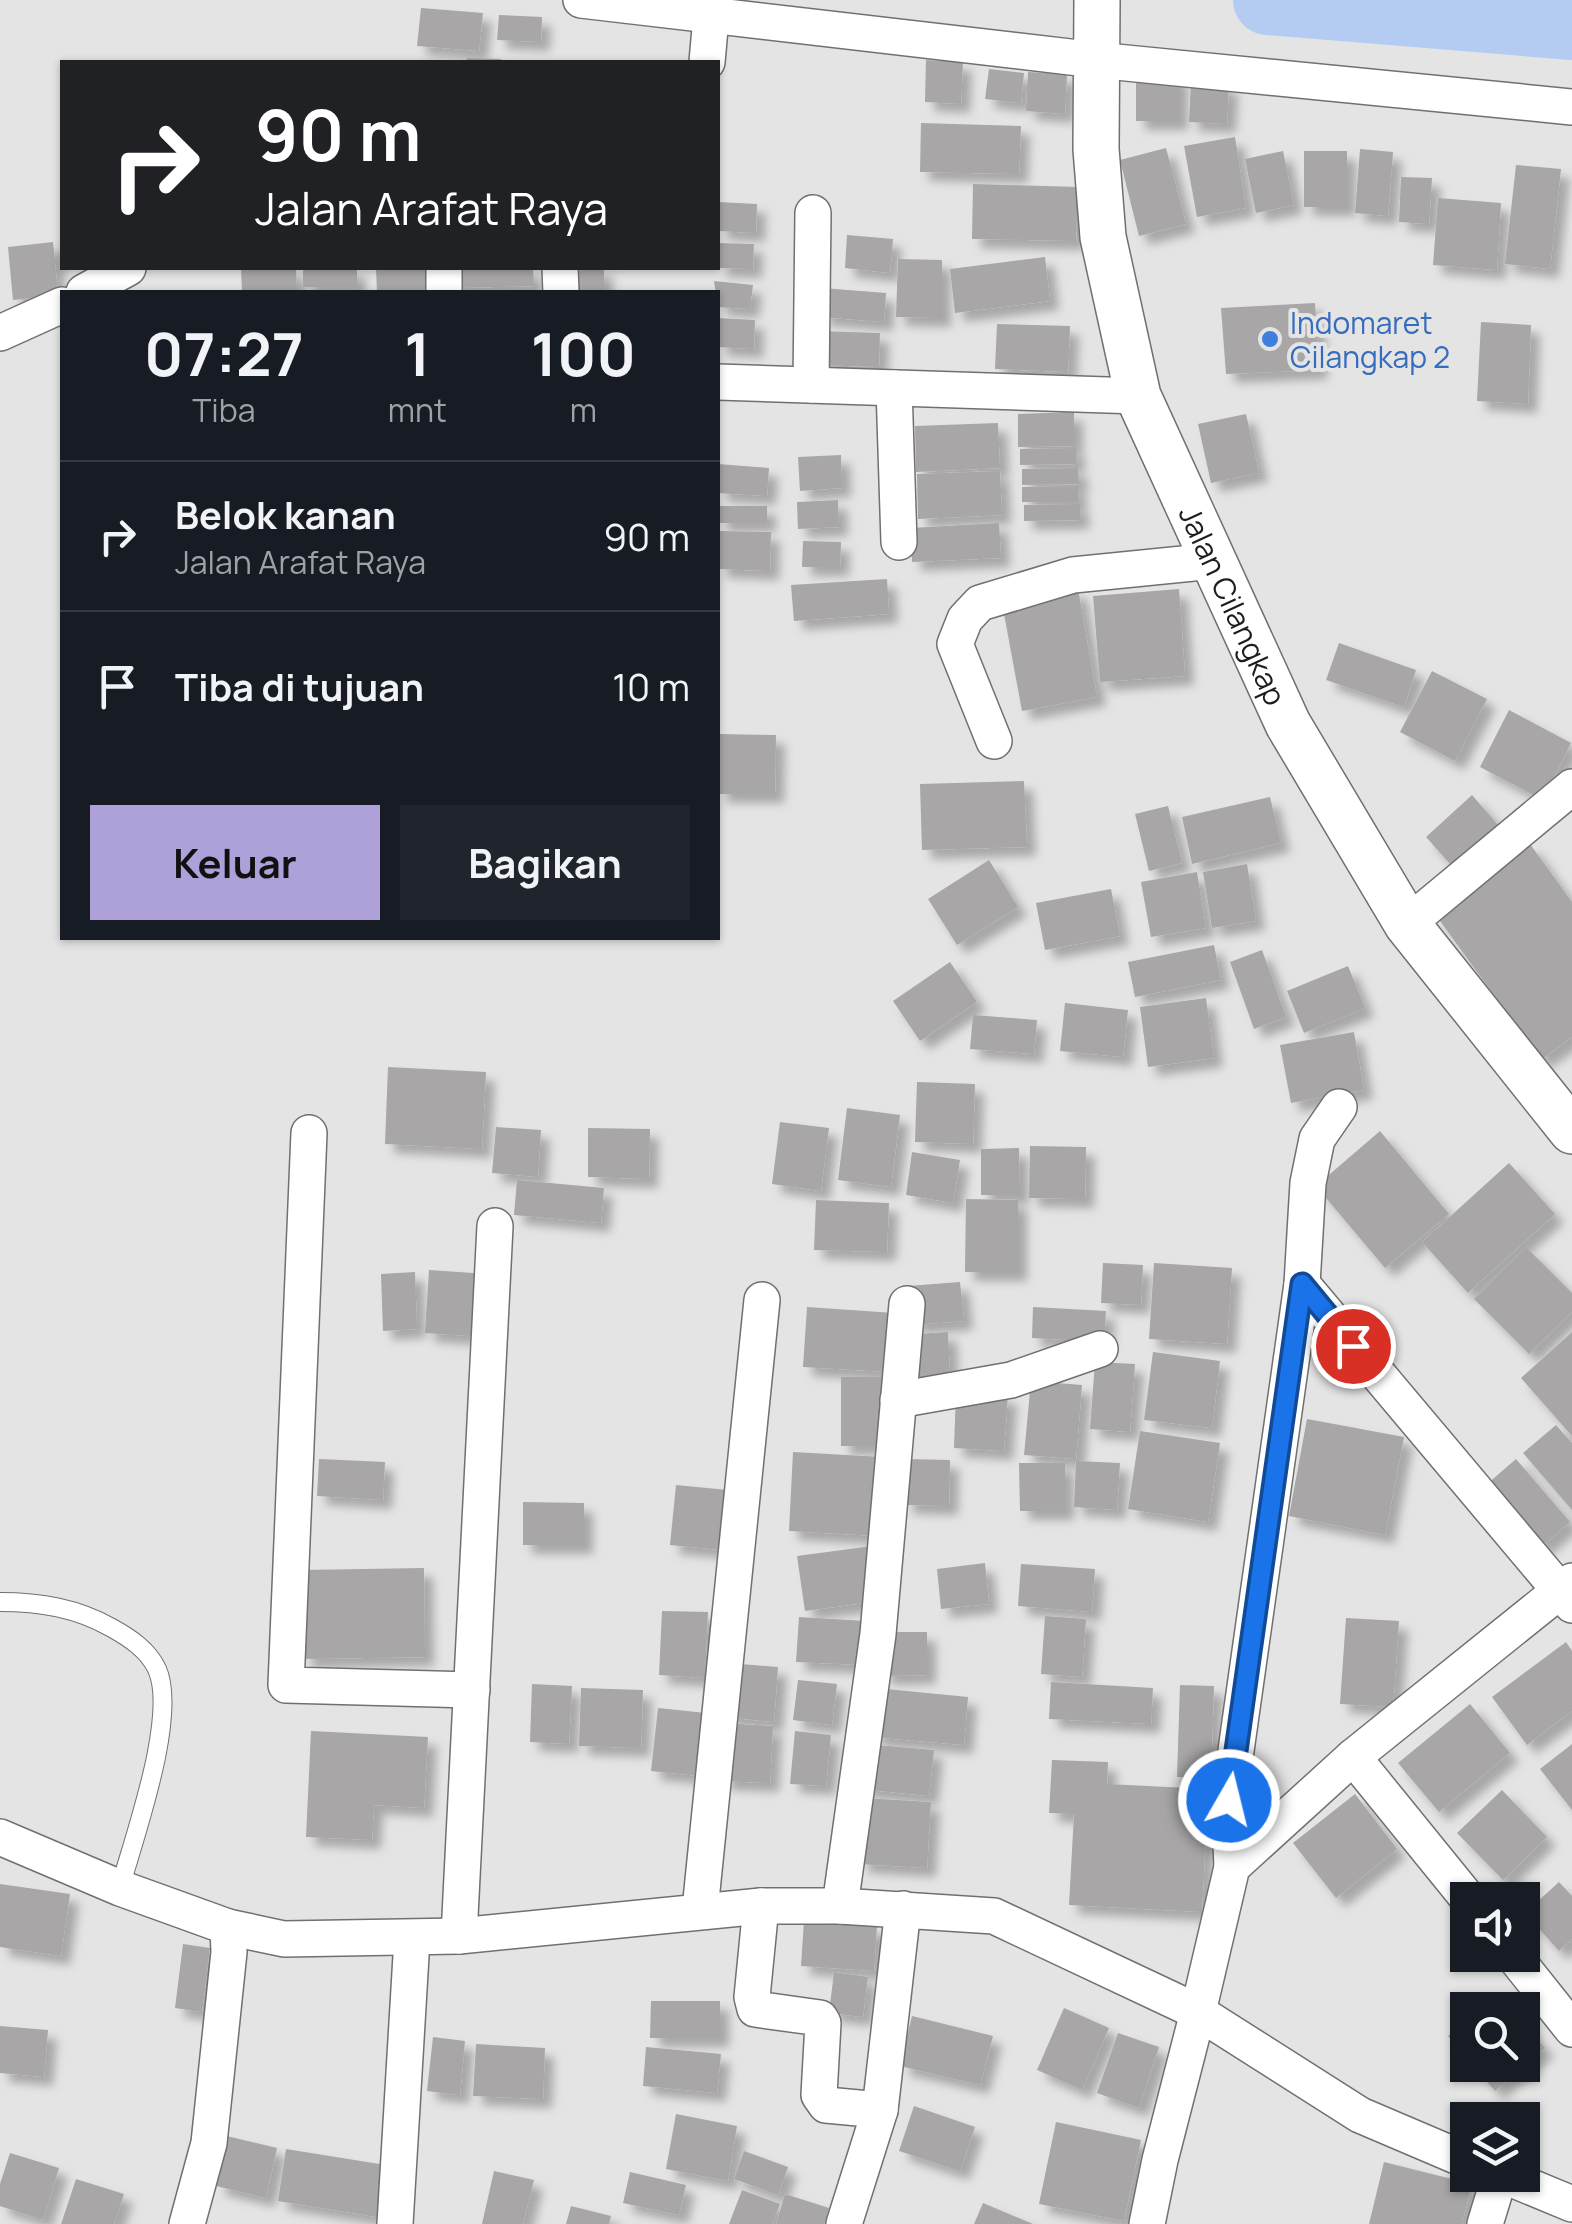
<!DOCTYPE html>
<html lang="id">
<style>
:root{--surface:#171b24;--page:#20242c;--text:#f1f3f6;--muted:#9ea1a6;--line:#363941;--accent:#aea1d9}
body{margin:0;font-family:Manrope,sans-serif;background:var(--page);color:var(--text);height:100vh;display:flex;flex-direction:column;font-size:38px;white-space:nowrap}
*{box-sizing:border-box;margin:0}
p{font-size:32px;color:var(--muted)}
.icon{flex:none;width:55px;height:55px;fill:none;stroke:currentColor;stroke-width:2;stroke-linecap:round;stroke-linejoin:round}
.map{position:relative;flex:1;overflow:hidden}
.drawer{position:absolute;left:60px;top:290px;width:660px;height:650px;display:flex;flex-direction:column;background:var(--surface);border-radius:0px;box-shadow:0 2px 8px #0004}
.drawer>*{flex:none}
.hud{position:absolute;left:60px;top:60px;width:660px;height:210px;border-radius:0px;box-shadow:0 2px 8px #0004;background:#202124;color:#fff;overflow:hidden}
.tools{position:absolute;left:1450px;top:1882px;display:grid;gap:20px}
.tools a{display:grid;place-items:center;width:90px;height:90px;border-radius:0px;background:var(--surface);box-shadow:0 2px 8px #0004;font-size:50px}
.pin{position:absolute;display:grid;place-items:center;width:85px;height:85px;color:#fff;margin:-42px;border:5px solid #fff;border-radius:50%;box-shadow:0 2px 10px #0007}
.me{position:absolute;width:110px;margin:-55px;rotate:8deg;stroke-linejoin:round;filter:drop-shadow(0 0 8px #0008)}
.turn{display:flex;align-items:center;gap:35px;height:210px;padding:0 30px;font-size:45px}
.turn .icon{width:130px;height:130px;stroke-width:2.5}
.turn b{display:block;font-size:70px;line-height:85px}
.eta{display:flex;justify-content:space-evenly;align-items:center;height:170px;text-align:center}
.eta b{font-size:60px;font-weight:700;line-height:70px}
.action{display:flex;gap:20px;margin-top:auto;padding:20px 30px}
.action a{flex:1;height:115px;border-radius:0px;background:var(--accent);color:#111;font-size:40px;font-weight:700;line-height:115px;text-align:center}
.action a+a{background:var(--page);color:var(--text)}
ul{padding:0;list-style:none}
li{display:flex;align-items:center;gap:30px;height:150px;padding:0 30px;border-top:2px solid var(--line)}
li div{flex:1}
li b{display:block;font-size:38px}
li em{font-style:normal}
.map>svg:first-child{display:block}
</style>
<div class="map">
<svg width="1572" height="2224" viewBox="0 0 1572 2224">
<defs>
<filter id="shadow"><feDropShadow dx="9" dy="9" stdDeviation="5" flood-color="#0004"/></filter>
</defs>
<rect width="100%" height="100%" fill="#e4e4e5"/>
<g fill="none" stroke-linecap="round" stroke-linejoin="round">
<polyline stroke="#b4ccf2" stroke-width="70" points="1268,0 1572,25"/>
</g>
<g fill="#a8a6a6" filter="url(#shadow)">
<polygon points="421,8 483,13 479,51 417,46"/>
<polygon points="499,15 542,17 541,42 497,40"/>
<polygon points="467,58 501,59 501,62 467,62"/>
<polygon points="926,60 963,62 961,104 925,102"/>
<polygon points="989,69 1024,73 1021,103 985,99"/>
<polygon points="1028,72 1067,74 1065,114 1026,111"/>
<rect x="1136" y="73" width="43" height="48"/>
<polygon points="1191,82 1229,84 1227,124 1189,122"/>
<polygon points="921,123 1021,126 1019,174 920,172"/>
<polygon points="1235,137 1246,208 1197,217 1184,146"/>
<polygon points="1166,148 1186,224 1139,236 1120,160"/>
<polygon points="1360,149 1393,152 1388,216 1355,213"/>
<polygon points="1283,151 1294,205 1256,213 1245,159"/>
<rect x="1304" y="151" width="43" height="56"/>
<polygon points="1516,165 1561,169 1550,269 1505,264"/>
<polygon points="1401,177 1432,178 1429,224 1399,222"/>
<polygon points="973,184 1078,187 1076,241 972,239"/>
<polygon points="1438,198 1501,203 1497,270 1433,265"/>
<polygon points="718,202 757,204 756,233 718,231"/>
<polygon points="847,235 893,239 890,273 845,268"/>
<polygon points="53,242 58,295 13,300 8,247"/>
<polygon points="718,243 754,244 753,269 717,268"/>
<polygon points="1045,257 1050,301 955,313 950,269"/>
<polygon points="898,259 942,260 942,318 896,317"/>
<polygon points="241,268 296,268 297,292 242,292"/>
<rect x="303" y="268" width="54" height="19"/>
<polygon points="376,268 432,268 432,292 377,292"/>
<polygon points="449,268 533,268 534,286 449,288"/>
<rect x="566" y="268" width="38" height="24"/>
<polygon points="714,281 753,285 750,309 718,307"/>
<polygon points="822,288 886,293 884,322 820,317"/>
<polygon points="1315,303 1319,370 1226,374 1221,308"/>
<polygon points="718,318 755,320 754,349 718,347"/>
<polygon points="1481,322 1531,325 1528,404 1477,401"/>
<polygon points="997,324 1070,326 1068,372 995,369"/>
<polygon points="819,331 880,333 879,367 818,365"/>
<polygon points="1074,412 1074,446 1018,447 1018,414"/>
<polygon points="1246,414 1259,473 1211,483 1198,424"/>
<polygon points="998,423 1000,468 916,472 915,426"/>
<polygon points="1076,448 1076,464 1020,465 1020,449"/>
<polygon points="841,455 842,488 800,491 798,457"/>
<polygon points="718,464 769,468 767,496 718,493"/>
<polygon points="1078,468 1079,484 1022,485 1022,469"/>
<polygon points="1000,471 1002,515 918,519 917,474"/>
<polygon points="1078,486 1078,502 1022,502 1022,487"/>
<polygon points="838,500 839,527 798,529 797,502"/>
<polygon points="1080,504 1080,520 1024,521 1024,505"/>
<rect x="718" y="506" width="49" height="17"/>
<polygon points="999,523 1001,558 912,562 911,528"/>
<polygon points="718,531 771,532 770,571 718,569"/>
<polygon points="803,541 841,542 840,567 802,567"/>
<polygon points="887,579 889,614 794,621 791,585"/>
<polygon points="1078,589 1097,697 1022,711 1002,603"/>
<polygon points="1179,589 1185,676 1100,682 1093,596"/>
<polygon points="1339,643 1416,670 1404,707 1326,680"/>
<polygon points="1432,671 1487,699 1455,761 1400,732"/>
<polygon points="1509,710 1571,743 1543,800 1480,767"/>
<polygon points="718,734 776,735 775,794 718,794"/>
<polygon points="1024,781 1027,847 922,850 920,784"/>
<polygon points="1472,795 1505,833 1459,874 1426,837"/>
<polygon points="1270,797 1281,843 1192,864 1182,817"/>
<polygon points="1168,806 1182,863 1149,871 1135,814"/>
<polygon points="1530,844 1572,902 1572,1037 1541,1060 1435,914"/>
<polygon points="989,860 1018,907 957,945 928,899"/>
<polygon points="1247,864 1256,921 1212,928 1203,872"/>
<polygon points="1197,872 1206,928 1151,937 1141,882"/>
<polygon points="1111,889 1120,936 1045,950 1036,903"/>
<polygon points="1214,945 1221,980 1135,997 1128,962"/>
<polygon points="1262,950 1286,1017 1254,1029 1230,962"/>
<polygon points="950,962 977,1002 920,1041 893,1001"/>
<polygon points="1348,966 1365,1008 1304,1033 1287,991"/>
<polygon points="1206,998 1214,1058 1148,1067 1140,1007"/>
<polygon points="1065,1003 1128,1010 1123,1057 1060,1051"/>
<polygon points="973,1015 1037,1020 1034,1054 970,1049"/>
<polygon points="1354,1032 1364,1090 1291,1103 1280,1045"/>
<polygon points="388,1067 486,1072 482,1149 385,1144"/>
<polygon points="917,1082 975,1084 973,1144 915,1142"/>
<polygon points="847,1108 900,1115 891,1187 838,1180"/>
<polygon points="780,1122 829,1128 821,1191 772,1184"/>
<polygon points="496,1127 541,1130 538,1177 492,1173"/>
<polygon points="588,1128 650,1129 649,1179 588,1177"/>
<polygon points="1380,1131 1449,1214 1385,1268 1316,1186"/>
<polygon points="1030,1146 1086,1147 1085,1199 1029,1198"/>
<polygon points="1019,1148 1020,1195 981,1195 981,1149"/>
<polygon points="912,1152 960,1160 953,1203 906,1195"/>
<polygon points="1509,1163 1555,1214 1468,1293 1422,1242"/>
<polygon points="517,1180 604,1188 601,1223 514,1215"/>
<polygon points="966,1199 1018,1200 1018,1272 965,1272"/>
<polygon points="816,1200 889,1203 887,1252 814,1250"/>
<polygon points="1526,1247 1572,1293 1572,1312 1529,1354 1474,1299"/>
<polygon points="1103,1263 1143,1265 1141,1305 1101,1303"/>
<polygon points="1154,1263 1232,1268 1227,1344 1149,1339"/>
<polygon points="429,1270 488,1274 484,1337 425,1333"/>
<polygon points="415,1272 417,1329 383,1331 381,1274"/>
<polygon points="960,1282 964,1321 912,1325 908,1286"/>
<polygon points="807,1307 894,1313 890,1372 803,1367"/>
<polygon points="1033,1307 1106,1311 1104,1342 1032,1338"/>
<polygon points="948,1332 950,1380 907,1383 904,1335"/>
<polygon points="1572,1332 1572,1436 1521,1378"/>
<polygon points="1153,1352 1220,1361 1212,1428 1144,1420"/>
<polygon points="1095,1362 1135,1364 1130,1432 1090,1429"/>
<polygon points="841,1377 886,1377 887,1446 841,1446"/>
<polygon points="1031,1381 1082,1385 1076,1459 1024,1455"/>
<polygon points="956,1393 1008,1395 1004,1451 954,1448"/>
<polygon points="1307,1419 1404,1437 1385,1535 1289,1516"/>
<polygon points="1556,1425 1572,1443 1572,1510 1523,1453"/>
<polygon points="1140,1431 1220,1443 1208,1522 1128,1509"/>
<polygon points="793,1452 882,1457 878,1536 789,1531"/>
<polygon points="319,1459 385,1462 383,1500 317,1496"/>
<polygon points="905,1459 950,1460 949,1506 904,1505"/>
<polygon points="1516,1459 1570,1522 1540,1548 1486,1485"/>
<polygon points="1076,1461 1120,1463 1117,1510 1074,1507"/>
<polygon points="1019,1463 1065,1463 1065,1511 1020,1511"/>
<polygon points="676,1485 738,1491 732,1551 670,1545"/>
<polygon points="523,1502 584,1503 584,1545 523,1545"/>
<polygon points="872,1546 879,1601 805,1611 797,1556"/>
<polygon points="985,1563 989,1604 941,1609 937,1569"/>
<polygon points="1021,1564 1095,1569 1092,1612 1018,1606"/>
<polygon points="424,1568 425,1657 303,1659 302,1570"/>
<polygon points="662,1611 708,1612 705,1678 659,1675"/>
<polygon points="1045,1616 1086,1619 1082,1677 1041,1674"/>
<polygon points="799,1617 866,1621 863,1665 796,1662"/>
<polygon points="1346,1618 1399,1621 1393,1707 1340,1704"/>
<polygon points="881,1632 927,1632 927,1675 882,1676"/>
<polygon points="1566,1642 1572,1651 1572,1711 1527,1745 1492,1697"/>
<polygon points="728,1663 778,1667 774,1722 724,1717"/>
<polygon points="798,1680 837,1684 832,1725 793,1720"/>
<polygon points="1051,1682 1153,1688 1151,1724 1049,1719"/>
<polygon points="532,1684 572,1686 569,1744 530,1742"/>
<polygon points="1180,1685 1214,1686 1211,1778 1177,1777"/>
<polygon points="581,1688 643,1690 641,1748 579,1746"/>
<polygon points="876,1688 968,1697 964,1745 871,1737"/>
<polygon points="1470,1704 1510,1753 1439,1812 1398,1763"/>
<polygon points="658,1708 706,1713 700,1776 651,1771"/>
<polygon points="724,1723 773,1726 770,1783 721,1781"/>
<polygon points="311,1731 428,1737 424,1808 374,1805 372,1840 306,1837"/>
<polygon points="795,1731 831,1735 826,1786 790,1784"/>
<polygon points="865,1744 934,1750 929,1796 860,1789"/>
<polygon points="1572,1744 1572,1810 1540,1769"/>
<polygon points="1052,1760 1108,1762 1107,1784 1208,1789 1202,1912 1069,1905 1074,1814 1049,1813"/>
<polygon points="1502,1790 1547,1837 1503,1880 1457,1833"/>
<polygon points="1355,1794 1397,1849 1336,1898 1293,1843"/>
<polygon points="863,1798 931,1802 927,1868 859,1864"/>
<polygon points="1559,1882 1572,1896 1572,1939 1559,1951 1525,1913"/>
<polygon points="0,1884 70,1894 61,1956 0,1947"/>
<polygon points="804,1921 877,1926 874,1971 801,1966"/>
<polygon points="183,1944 210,1948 202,2012 175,2008"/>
<polygon points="834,1972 868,1977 863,2017 829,2013"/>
<polygon points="1498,1992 1513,2010 1477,2010"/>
<polygon points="651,2001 720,2001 720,2038 650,2038"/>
<polygon points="1064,2008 1109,2028 1082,2090 1037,2070"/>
<polygon points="912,2016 993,2036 980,2085 900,2066"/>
<polygon points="1468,2019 1468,2059 1448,2036"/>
<polygon points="1522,2021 1545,2048 1495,2091 1473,2065 1522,2065"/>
<polygon points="0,2026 48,2030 44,2077 0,2073"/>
<polygon points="1118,2033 1159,2047 1139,2108 1097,2093"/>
<polygon points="433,2037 465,2041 460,2095 427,2091"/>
<polygon points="476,2044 545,2048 543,2099 473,2096"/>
<polygon points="646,2047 721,2054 717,2093 643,2086"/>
<polygon points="914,2106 975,2127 960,2171 899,2151"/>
<polygon points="676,2114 737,2126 728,2181 666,2169"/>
<polygon points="1056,2122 1141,2140 1124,2221 1039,2204"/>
<polygon points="227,2136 277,2148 266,2198 216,2186"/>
<polygon points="286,2149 398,2167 389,2219 278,2201"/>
<polygon points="744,2151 788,2167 778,2195 734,2179"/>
<polygon points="10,2153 59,2168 43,2220 0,2206 0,2184"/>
<polygon points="1384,2162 1472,2184 1462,2224 1369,2224"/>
<polygon points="494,2171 534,2180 523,2224 482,2224"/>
<polygon points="630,2172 686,2185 679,2215 623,2203"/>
<polygon points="76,2179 124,2194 114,2224 61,2224"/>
<polygon points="742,2190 780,2204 772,2224 729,2224"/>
<polygon points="785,2194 829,2208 824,2224 776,2224"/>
<polygon points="983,2203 1033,2224 974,2224"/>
<polygon points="571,2206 611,2216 609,2224 566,2224"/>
</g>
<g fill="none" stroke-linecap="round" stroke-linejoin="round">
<defs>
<path id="service" d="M0 1602C40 1602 77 1608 112 1628 130 1638 148 1650 157 1669 178 1716 134 1837 120 1888"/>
<g id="minor">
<polyline points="581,0 1096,60 1572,107"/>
<polyline points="707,62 711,17"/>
<polyline points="560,268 561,292"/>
<polyline points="84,292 128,268"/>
<polyline points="444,292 444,268"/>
<polyline points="0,333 62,305"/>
<polyline points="718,382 1138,396"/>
<polyline points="811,385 813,213"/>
<polyline points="894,388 899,542"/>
<polyline points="994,741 955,644 965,619 980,603 1073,575 1213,561"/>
<polyline points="1407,924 1572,787"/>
<polyline points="309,1133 286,1685 472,1690"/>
<polyline points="1302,1284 1572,1605"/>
<polyline points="898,1400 1011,1380 1100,1349"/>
<polyline points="1353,1757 1469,1900"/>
<polyline points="0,1837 120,1888 228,1927 284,1939 459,1936 761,1906 840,1906 994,1916 1198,2012 1232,1867 1353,1757 1572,1581"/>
<polyline points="1232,1867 1229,1800 1302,1284 1308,1183 1317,1139 1339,1107"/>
<polyline points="761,1906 752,1997 755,2009 820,2018 823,2023 819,2095 826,2105 880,2110"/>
<polyline points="840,1906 878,1634 907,1304"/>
<polyline points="700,1910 762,1300"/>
<polyline points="459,1936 495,1226"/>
<polyline points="1513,1955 1572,2029"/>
<polyline points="1502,2175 1572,2204"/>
<polyline points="187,2224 209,2143 229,1952 228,1927"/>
<polyline points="395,2224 412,1939"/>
<polyline points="844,2224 880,2110 903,1909"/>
<polyline points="1147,2224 1160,2160 1198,2012 1360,2115 1468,2161"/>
<polyline points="1485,2224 1500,2175"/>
</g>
<g id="tertiary">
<path id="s1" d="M1097 0 1096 149 1103 237 1138 396 1288 724 1407 924 1572 1131"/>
</g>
</defs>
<use href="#service" stroke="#707071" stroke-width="20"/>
<use href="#minor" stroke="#707071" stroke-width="38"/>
<use href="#tertiary" stroke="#707071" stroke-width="48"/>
<use href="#service" stroke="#fff" stroke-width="18"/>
<use href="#minor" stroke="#fff" stroke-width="35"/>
<use href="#tertiary" stroke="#fff" stroke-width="45"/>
</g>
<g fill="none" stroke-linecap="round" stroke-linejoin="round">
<defs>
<polyline id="route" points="1229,1800 1302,1284 1353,1346"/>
</defs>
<use href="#route" stroke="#114b97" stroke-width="25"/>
<use href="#route" stroke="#1a73e8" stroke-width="18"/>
</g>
<circle fill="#3f7fe0" stroke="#e4e4e5" stroke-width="4" cx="1270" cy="339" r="10"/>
<g text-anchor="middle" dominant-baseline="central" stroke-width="8" stroke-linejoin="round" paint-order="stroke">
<g font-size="30" fill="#366cbe" stroke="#e4e4e5" text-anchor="start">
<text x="1290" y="322">Indomaret<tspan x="1290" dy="34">Cilangkap 2</tspan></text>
</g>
<g font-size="30" fill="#1d1d1e" stroke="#e4e4e5">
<text stroke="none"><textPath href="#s1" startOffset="630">Jalan Cilangkap</textPath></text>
</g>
</g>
</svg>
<div class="tools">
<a><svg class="icon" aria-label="sound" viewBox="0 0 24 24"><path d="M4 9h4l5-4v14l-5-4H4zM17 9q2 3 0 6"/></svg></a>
<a><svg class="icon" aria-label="search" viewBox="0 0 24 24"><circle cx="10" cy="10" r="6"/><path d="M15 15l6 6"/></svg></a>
<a><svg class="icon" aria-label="layers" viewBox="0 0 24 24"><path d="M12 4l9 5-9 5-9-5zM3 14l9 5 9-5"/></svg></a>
</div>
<div class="pin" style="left:1353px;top:1346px;background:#d93025"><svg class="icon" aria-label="arrive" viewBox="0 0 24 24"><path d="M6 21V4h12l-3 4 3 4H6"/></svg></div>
<svg class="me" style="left:1229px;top:1800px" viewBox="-20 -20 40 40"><circle r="17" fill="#1a73e8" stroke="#fff" stroke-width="3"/><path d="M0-11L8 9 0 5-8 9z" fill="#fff"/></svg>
<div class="hud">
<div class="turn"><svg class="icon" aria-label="right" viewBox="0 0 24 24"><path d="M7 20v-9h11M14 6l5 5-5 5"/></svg><div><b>90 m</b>Jalan Arafat Raya</div></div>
</div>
<section class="drawer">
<div class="eta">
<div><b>07:27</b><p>Tiba</p></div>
<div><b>1</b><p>mnt</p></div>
<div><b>100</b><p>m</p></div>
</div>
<ul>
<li><svg class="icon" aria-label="right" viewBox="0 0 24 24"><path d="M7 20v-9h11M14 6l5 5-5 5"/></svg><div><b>Belok kanan</b><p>Jalan Arafat Raya</p></div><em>90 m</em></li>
<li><svg class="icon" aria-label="arrive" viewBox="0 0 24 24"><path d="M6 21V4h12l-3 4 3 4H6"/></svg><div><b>Tiba di tujuan</b></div><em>10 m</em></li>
</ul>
<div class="action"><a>Keluar</a><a>Bagikan</a></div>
</section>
</div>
